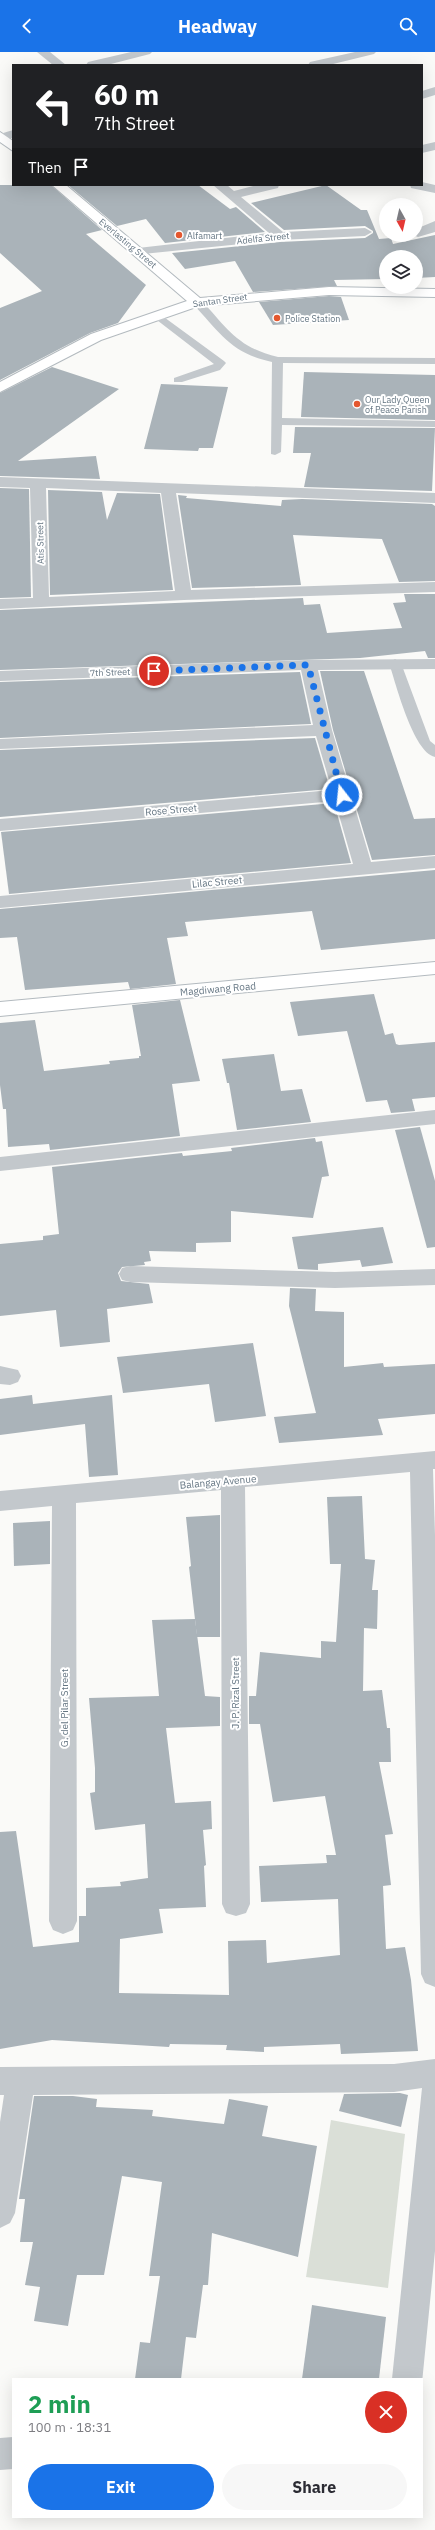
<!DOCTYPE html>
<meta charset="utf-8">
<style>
:root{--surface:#fff;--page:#f7f7f7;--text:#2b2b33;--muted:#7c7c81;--accent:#1a73e8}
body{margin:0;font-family:"IBM Plex Sans",sans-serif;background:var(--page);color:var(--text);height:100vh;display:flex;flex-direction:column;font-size:15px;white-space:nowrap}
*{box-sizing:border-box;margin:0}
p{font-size:13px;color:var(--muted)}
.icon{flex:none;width:22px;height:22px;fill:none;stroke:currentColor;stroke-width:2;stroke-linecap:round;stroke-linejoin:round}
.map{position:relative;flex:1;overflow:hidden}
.details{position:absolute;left:12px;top:2326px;width:411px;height:140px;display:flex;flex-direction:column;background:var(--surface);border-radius:0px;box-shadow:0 4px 16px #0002}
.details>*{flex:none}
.guide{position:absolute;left:12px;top:12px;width:411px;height:122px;border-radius:0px;box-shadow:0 4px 16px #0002;background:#202124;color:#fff;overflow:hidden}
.needle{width:26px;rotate:172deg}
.tools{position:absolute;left:379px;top:146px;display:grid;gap:8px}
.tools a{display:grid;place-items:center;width:44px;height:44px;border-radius:50%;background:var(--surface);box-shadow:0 4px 16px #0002;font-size:20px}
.pin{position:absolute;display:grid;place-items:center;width:34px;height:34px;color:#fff;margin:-17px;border:2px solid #fff;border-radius:50%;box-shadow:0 1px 4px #0007}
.me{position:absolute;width:44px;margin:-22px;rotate:344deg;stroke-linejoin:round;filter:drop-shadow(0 0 3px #0008)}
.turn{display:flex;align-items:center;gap:14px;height:84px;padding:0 16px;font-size:18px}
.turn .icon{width:52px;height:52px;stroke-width:2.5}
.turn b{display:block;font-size:28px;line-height:34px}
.then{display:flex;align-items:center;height:38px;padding:0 16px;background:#0003;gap:8px;font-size:15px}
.round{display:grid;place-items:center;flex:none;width:42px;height:42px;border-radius:21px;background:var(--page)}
.headline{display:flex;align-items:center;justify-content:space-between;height:68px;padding:0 16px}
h1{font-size:24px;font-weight:800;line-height:30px;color:#1e9e55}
.cta{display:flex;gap:8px;margin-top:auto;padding:8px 16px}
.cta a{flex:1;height:46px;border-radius:24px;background:var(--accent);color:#fff;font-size:16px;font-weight:800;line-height:46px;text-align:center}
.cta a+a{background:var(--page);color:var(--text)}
header{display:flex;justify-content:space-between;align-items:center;height:52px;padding:0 16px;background:var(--accent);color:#fff;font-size:18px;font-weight:800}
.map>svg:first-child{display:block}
</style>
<header><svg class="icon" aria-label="back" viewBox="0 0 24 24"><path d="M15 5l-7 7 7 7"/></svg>Headway<svg class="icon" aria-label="search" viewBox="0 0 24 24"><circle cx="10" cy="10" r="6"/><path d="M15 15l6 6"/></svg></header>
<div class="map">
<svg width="435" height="2478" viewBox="0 0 435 2478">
<rect width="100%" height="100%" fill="#fafaf8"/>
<polygon fill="#dadfd7" points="331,2068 405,2082 388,2236 306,2225"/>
<g fill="#aab3b9">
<polygon points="0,133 51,133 102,178 86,182 146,233 118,271 90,281 0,328 0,256 42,239 0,201"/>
<polygon points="68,133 198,133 230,157 236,155 265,180 165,191 146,167 117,174"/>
<polygon points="326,133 361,158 367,158 379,187 391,186 393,192 435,183 435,225 416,226 416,205 386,205 386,227 334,228 337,234 253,240 235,209 185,217 172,201 280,190 365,186 373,181 373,179 365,174 284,178 251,151"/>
<polygon points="329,244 341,245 349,268 273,273 259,250"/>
<polygon points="52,315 119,337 18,409 96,404 100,427 0,424 0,341"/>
<polygon points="304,320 435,323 435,368 301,365"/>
<polygon points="161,332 228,335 213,396 199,396 198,399 144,397"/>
<polygon points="295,375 435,376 432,439 304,435 311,401 293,401"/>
<polygon points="0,436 29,437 31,545 0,546"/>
<polygon points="48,438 102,440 107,468 117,441 160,442 173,538 50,543"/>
<polygon points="178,443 187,444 186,446 281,454 282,448 302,447 432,452 435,454 435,529 399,530 382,487 293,483 301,533 192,536"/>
<polygon points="404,542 435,542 435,606 428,606 425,599 360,606 0,618 0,558 303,546 304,553 320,552 327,581 402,576 393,551 406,550"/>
<polygon points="320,619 364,619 414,767 435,766 435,803 372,808 333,678"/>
<polygon points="300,620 311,672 0,686 0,630"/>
<polygon points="315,686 330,737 0,765 0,698"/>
<polygon points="334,751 351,811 9,842 1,780"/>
<polygon points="435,818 435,887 321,898 312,859 185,870 188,884 167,886 176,932 130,937 128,930 25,938 17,885 0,886 0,857"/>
<polygon points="374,942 385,983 393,981 396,992 399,993 435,990 435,1045 412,1047 415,1059 391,1061 387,1048 366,1050 347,979 298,984 290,950"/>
<polygon points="180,948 200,1029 172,1032 180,1084 50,1098 49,1092 8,1095 6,1057 3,1057 0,1033 0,971 35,968 44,1019 110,1012 109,1009 139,1006 139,1004 141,1004 132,953"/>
<polygon points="274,1002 281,1039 302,1037 311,1070 237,1078 229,1031 227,1031 222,1007"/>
<polygon points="420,1075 435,1129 435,1195 427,1196 395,1078"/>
<polygon points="315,1086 316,1090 322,1089 329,1124 322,1125 313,1166 231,1159 231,1190 196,1191 196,1200 149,1199 151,1209 144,1210 145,1213 122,1215 118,1221 121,1229 149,1232 153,1251 107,1257 110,1290 60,1295 56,1258 0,1264 0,1192 43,1188 43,1184 59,1182 52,1115 182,1101 183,1104 232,1099 231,1096"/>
<polygon points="383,1175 393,1211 362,1215 360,1208 318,1212 318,1218 298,1217 292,1185"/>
<polygon points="290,1236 316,1237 315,1259 344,1260 344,1315 383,1311 384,1315 435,1312 435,1362 378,1367 383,1383 279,1391 274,1365 316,1361 289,1254"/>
<polygon points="253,1291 266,1364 215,1370 209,1332 123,1341 117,1305"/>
<polygon points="32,1343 33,1352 112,1343 118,1423 89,1425 85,1372 0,1383 0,1347"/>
<polygon points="362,1444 365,1507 375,1508 372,1538 378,1538 377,1577 364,1576 363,1639 382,1638 387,1676 390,1676 391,1710 379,1710 393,1782 385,1783 391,1833 383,1834 386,1897 405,1895 411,1928 418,1999 341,2002 340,1992 264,1995 264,2000 226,1998 227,1993 170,1992 169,1995 52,1988 0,1997 0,1780 16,1779 33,1895 79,1890 79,1864 86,1864 86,1836 121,1834 120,1830 148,1826 145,1772 95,1778 90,1741 95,1740 95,1716 89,1646 159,1644 152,1568 195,1567 205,1644 220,1645 220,1674 166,1676 175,1751 211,1749 212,1777 203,1778 206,1813 204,1814 206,1855 159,1857 163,1881 120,1887 119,1941 229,1943 228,1889 266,1888 267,1911 340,1903 338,1847 261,1850 259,1814 327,1811 326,1803 336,1803 325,1744 273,1750 260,1672 249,1672 249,1644 256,1644 260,1600 321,1606 321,1589 336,1590 341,1512 330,1512 327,1445"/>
<polygon points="220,1463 220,1585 197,1585 189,1515 191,1514 186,1465"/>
<polygon points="50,1469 50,1512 14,1514 13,1471"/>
<polygon points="400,2041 408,2043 401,2075 339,2059 344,2042"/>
<polygon points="34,2044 73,2044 97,2047 96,2055 153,2058 152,2064 224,2072 229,2047 268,2054 262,2084 317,2094 298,2205 212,2181 208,2233 203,2233 196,2286 186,2285 181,2327 135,2327 140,2290 150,2291 160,2224 149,2224 162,2130 122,2124 104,2223 77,2223 68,2274 34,2269 40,2235 25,2233 33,2190 20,2190 25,2147 19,2147"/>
<polygon points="312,2253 386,2265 379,2327 302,2327"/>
</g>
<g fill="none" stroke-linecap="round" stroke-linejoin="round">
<defs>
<g id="secondary">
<polygon points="0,80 13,89 13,99 0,90"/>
<polygon points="52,133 66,133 200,246 329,235 435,237 435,245 329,243 199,254 101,288 0,340 0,330 91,282 187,249"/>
<polygon points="435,910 435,922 0,964 0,950"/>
</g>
</defs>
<use href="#secondary" stroke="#b3babf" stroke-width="2"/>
<g fill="#c3c8cc" fill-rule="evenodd">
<path d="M197 247 201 248C227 276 238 296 278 305L435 306V312L283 311 282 366 435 369V375L282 373 281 400 275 403 271 402 272 310C231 301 221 282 193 252L192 250Z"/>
<polygon points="157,260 224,309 226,311 220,318 182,330 174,330 174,326 214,312 153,265 152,263"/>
<path d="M395 607 401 611 430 689 435 693V705C413 700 396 632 389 611Z"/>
</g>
<g fill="#c3c8cc" fill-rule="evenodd">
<polygon points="37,0 50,0 66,13 53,13"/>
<polygon points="131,0 152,0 150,2 107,13 86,13 88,10"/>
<polygon points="355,0 376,0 374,2 329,13 308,13 310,10"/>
<polygon points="435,35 435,43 422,47 422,39"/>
<polygon points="13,78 13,86 0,88 0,82"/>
<polygon points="435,90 435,98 422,101 422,93"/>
<polygon points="422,130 435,133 435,141 411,136 410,133 422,133"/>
<polygon points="213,133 227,133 234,139 257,133 279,133 278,136 241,145 283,180 365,176 372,180 365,184 280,188 133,203 131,200 138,196 269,181"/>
<polygon points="435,169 435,180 418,185 413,183 416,183 416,177"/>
<path d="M0 425 435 441V451L176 441 191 538 435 530V540L184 548 0 557V547L33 546 30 436 0 435ZM46 436 161 441 175 539 49 545Z"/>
<polygon points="435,607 435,617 318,618 332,678 371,810 435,804 435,816 0,856 0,844 353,812 335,749 0,779 0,767 332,738 316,684 0,697 0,687 313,673 301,618 0,629 0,619 308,608"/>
<polygon points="435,1058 435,1072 0,1119 0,1105"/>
<polygon points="130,1214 335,1220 435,1217 435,1233 335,1236 130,1230 122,1228 119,1222 122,1216"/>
<polygon points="0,1314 18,1318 21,1324 18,1330 10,1333 0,1332"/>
<polygon points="435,1399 435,1417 433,1417 435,1483 435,1935 425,1931 421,1922 410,1420 245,1435 250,1852 246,1861 236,1864 226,1861 222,1852 221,1438 76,1451 77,1869 73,1878 63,1882 53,1878 49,1869 52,1454 0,1459 0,1439"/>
<polygon points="435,2007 435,2199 422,2331 422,2327 392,2327 422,2036 394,2040 33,2043 15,2161 10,2171 0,2176 0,2070 4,2043 0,2043 0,2015 394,2012"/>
<polygon points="13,2385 13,2417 0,2418 0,2386"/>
</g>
<use href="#secondary" fill="#fff" fill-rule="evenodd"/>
</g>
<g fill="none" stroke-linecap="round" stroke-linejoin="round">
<polyline stroke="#1a73e8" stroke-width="7" stroke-dasharray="0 12.6" points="154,619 308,613 342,743"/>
</g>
<g fill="#e4572e" stroke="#fff" stroke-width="1.5">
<circle cx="179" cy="183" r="4"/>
<circle cx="277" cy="266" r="4"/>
<circle cx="357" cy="352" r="4"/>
</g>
<g text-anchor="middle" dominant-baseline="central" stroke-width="4" stroke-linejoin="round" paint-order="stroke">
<g font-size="9" fill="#657683" stroke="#fff" text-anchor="start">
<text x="187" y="183">Alfamart</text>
<text x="285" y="266">Police Station</text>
<text x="365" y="347">Our Lady Queen<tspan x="365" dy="10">of Peace Parish</tspan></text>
</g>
<g font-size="9" fill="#657683" stroke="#fff">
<text transform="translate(263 186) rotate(-6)">Adelfa Street</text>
<text transform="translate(128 191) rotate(40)">Everlasting Street</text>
<text transform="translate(220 248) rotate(-8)">Santan Street</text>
<text transform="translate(40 491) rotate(-91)">Atis Street</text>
<text transform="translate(110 620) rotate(-2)">7th Street</text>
</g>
<g font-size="10" fill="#657683" stroke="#fff">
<text transform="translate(171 758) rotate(-5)">Rose Street</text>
<text transform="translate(217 830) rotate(-5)">Lilac Street</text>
<text transform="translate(218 937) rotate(-5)">Magdiwang Road</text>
<text transform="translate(218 1430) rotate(-5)">Balangay Avenue</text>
<text transform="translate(235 1641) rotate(-90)">J. P. Rizal Street</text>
<text transform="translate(64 1656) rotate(-90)">G. del Pilar Street</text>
</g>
</g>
</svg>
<div class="tools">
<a><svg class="needle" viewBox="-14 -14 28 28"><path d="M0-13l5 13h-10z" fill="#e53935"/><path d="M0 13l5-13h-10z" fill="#7c7c81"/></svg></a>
<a><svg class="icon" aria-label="layers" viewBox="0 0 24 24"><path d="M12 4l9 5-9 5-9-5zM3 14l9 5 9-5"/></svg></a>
</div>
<div class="pin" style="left:154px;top:619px;background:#d93025"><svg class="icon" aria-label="arrive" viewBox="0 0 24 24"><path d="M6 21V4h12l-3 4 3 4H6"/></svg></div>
<svg class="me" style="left:342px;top:743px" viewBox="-20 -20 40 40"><circle r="17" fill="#1a73e8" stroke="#fff" stroke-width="3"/><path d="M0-11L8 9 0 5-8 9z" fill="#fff"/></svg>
<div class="guide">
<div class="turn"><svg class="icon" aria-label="left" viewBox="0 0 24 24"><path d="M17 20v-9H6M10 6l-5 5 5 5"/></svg><div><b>60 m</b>7th Street</div></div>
<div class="then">Then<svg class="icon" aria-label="arrive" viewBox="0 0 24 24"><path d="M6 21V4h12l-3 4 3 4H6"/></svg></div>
</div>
<section class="details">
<div class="headline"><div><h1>2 min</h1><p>100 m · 18:31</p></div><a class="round" style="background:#d93025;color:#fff"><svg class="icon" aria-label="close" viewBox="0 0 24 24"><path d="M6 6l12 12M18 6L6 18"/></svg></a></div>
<div class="cta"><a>Exit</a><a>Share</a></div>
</section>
</div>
